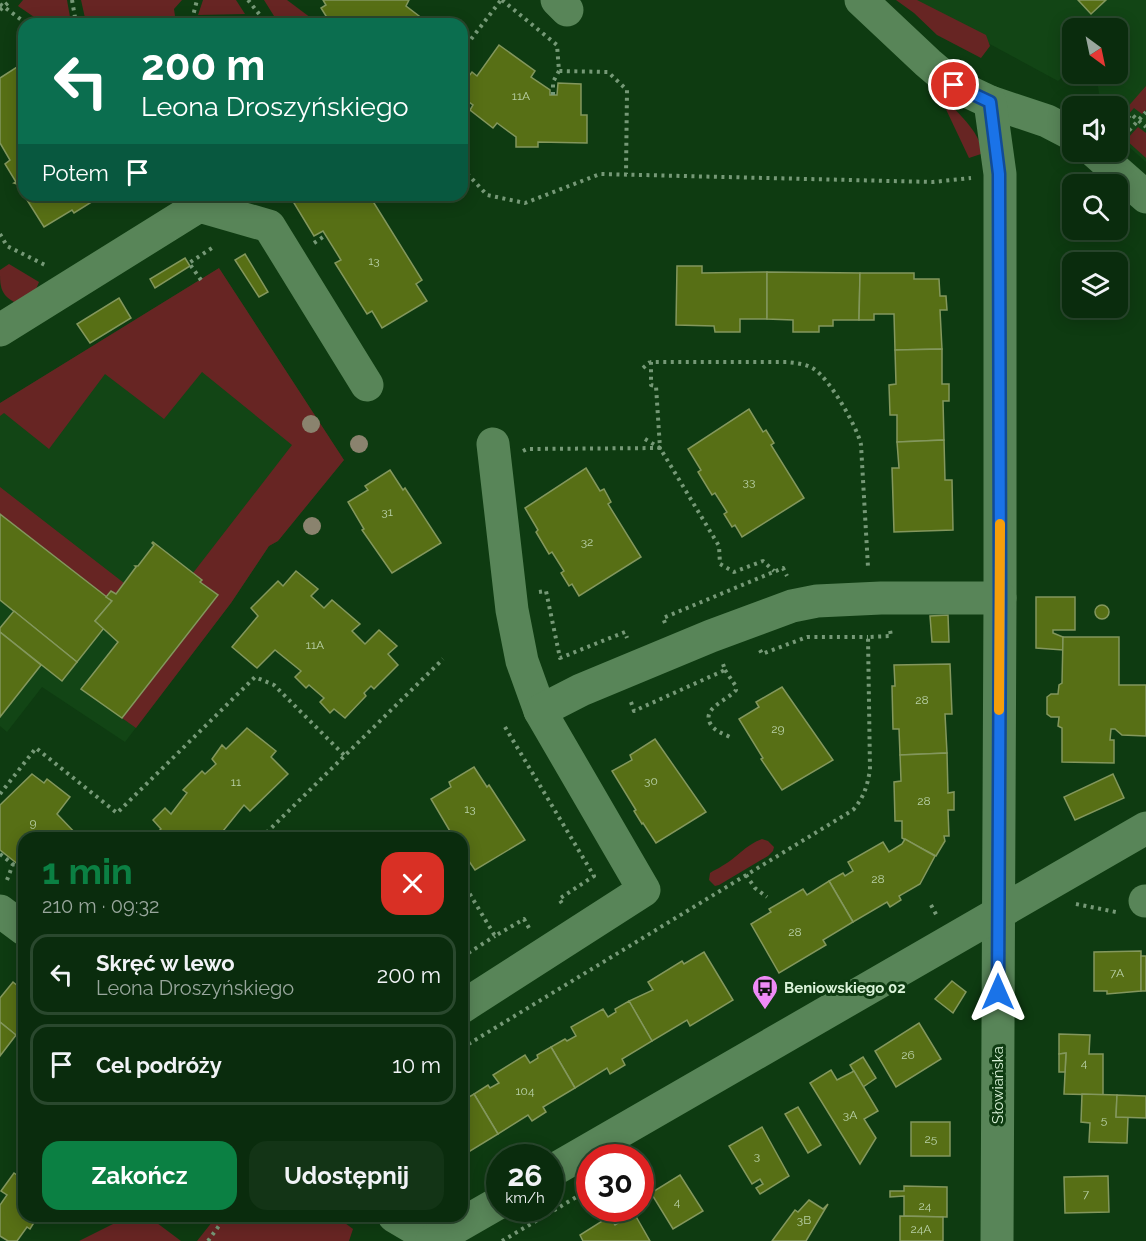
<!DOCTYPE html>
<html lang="pl">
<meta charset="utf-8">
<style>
:root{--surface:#0a2c0d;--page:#133416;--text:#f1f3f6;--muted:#99a79d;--line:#2a482e;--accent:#0b8043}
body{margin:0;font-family:Raleway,sans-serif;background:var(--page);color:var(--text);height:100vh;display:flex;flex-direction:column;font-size:22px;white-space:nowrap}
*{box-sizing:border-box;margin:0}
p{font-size:20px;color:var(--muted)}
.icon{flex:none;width:33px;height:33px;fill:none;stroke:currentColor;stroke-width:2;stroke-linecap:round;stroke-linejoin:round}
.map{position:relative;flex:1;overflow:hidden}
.panel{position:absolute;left:18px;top:832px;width:450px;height:390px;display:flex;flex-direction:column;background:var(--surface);border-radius:18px;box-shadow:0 3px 15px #0003,0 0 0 2px var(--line)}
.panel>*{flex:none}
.guide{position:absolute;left:18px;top:18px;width:450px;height:183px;border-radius:18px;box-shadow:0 3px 15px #0003,0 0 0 2px var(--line);background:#0b6e4f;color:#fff;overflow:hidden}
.needle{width:39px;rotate:147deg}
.controls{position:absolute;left:1062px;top:18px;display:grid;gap:12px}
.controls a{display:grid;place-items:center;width:66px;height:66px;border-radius:12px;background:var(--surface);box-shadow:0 3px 15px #0003,0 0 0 2px var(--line);font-size:30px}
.speed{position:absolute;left:486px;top:1144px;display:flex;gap:12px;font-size:30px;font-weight:700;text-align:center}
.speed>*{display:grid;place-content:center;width:78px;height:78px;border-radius:50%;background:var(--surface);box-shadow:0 3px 15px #0003,0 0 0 2px var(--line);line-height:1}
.speed small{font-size:15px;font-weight:400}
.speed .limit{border:9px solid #d22;background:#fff;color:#111}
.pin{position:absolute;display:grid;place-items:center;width:51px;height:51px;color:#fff;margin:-26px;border:3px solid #fff;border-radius:50%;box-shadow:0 2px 6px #0007}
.me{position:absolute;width:66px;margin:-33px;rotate:0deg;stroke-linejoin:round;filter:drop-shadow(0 0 4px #0008)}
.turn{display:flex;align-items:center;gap:21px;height:126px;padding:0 24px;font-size:27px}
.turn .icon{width:78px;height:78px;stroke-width:2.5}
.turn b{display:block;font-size:42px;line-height:51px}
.then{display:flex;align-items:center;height:57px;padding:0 24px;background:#0003;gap:12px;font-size:22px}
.round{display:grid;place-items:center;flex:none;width:63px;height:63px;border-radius:18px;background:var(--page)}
.summary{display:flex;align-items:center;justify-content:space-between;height:102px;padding:0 24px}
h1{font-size:36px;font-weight:700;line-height:45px;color:var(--accent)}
.cta{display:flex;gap:12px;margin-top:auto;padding:12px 24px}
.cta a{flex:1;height:69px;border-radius:18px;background:var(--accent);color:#fff;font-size:24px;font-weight:700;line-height:69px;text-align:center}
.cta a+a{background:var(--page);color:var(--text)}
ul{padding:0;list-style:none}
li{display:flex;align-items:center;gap:18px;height:81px;margin:0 12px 9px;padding:0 12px;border:3px solid var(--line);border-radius:18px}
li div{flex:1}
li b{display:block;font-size:22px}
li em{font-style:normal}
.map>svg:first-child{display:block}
</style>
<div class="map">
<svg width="1146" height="1241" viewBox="0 0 1146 1241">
<rect width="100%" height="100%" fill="#0e3b11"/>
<g fill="#124515">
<polygon points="899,0 1146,0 1146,162 1118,137 1118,106 1101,106 1096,74 1118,74 1118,28 1072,28 1072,68 1058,81 986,42"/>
<polygon points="219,268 344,460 278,541 269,546 231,603 125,742 42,687 7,732 0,726 0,403"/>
</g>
<g fill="#672523">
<polygon points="23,0 67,0 70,17 37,19 18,6"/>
<polygon points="81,0 182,0 174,9 175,16 120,19 85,18"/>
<polygon points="203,0 236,0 245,14 198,15"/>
<polygon points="264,0 287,0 319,24 279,24"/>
<polygon points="896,0 917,0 986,35 990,46 981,58 937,35 914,13"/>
<polygon points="1146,86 1146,110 1142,114 1134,108 1118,126 1118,118"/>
<path d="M946 101C957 111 985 138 981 154L969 158 943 103Z"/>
<polygon points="1138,127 1146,133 1146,158 1126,140"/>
<path d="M9 264 39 282 32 299 14 302C0 294 0 286 0 270Z"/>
<polygon points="219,268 344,460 278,541 269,546 231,603 136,728 122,718 217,596 200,582 202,580 193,573 292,445 202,372 164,419 105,374 49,449 4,413 0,416 0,403"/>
<polygon points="0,487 124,583 116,594 111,591 106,597 0,514"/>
<path d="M762 839 768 841 774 847 773 851 768 856 719 885 715 886 709 880 710 873C714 870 718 869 722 866 737 858 745 845 762 839Z"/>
<polygon points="127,1217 149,1217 181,1241 79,1241"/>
<polygon points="216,1217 337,1217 353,1229 349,1241 197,1241"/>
</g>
<g fill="#576f15" stroke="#83975d" stroke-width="1.5">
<polygon points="323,0 409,0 406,6 427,22 425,24 339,24 337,22 331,24 321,8 326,5"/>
<polygon points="1078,0 1106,0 1091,14"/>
<polygon points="499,45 535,71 531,77 550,90 550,95 557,95 558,83 581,84 581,115 587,115 587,143 538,142 538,147 516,147 516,137 497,123 493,128 470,110 473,105 462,97 462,85 472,72 477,76"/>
<polygon points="17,67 24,79 24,195 96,195 98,198 74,213 72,210 44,227 17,184 14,183 16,182 5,164 10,160 0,143 0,78"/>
<polygon points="307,195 358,195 360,198 369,195 422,280 416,284 427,301 382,328 372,311 367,314 335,263 341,260 323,231 314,236 294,203"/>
<polygon points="245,254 268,292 259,297 235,260"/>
<polygon points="185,258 190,266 155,288 150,279"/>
<polygon points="677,266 702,266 702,273 767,272 767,319 740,319 740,332 715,332 714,326 676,325"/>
<polygon points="767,272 860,273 859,320 833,320 833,326 819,326 819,332 793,332 793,320 767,319"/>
<polygon points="860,273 914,273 914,279 939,279 940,296 946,296 947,310 940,310 942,349 895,350 894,314 874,314 874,320 859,320"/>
<polygon points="119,298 131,318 90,343 77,324"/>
<polygon points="942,349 942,384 949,384 949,401 943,401 944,440 897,442 897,415 890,415 889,385 896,384 895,350"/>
<polygon points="749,409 763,432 766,430 774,443 771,445 804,498 742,537 735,525 732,527 724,514 727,512 715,493 712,495 698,472 701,470 688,449"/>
<polygon points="944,440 945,480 952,480 953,530 894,532 892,468 899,468 897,442"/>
<polygon points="586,468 600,491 604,489 611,502 608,504 641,557 579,596 572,584 569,586 561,573 564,571 552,552 549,554 536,532 538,530 525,508"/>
<polygon points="390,470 403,490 405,488 441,543 392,573 362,530 364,529 348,502 368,490 365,486"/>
<polygon points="0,514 112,601 95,621 104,628 77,662 0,600"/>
<polygon points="153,542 202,580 200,582 218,595 122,718 81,689 118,642 95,621 112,601 106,597 111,591 116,594 136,567 135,566 138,566 154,545 152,543"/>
<polygon points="296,571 318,589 311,596 324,608 332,600 360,624 352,631 365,644 379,630 397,646 388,654 398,665 374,689 371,686 364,693 366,696 345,718 334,709 330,713 320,702 324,698 309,685 306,688 295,677 301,671 275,650 257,668 232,647 258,616 251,608 278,581 283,586"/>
<polygon points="1036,597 1075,597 1075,630 1053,630 1053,633 1063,637 1063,650 1036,648"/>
<circle cx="1102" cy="612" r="7"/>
<polygon points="14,611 77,662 62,681 0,632 0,628"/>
<polygon points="948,615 949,642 932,642 930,616"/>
<polygon points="0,632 41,665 0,717"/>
<polygon points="1063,637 1119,637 1119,685 1146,685 1146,736 1122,735 1115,729 1111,729 1110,740 1114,740 1114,763 1062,762 1062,728 1058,726 1059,717 1051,717 1047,714 1047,697 1051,694 1058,694 1059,685 1062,683"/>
<polygon points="950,664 952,714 945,714 947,753 900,755 899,729 893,729 892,686 895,686 894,665"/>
<polygon points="782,687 833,760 782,790 761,759 763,758 739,719 759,707 756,702"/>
<polygon points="247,728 276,751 271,757 288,774 250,811 244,805 223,831 226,834 222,838 151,838 161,829 153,820 165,808 171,814 187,793 183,790 202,771 205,774 216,764 212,759 222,745 226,749"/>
<polygon points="655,739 706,812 656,843 643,823 642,824 634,811 636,810 612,771 632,760 630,755"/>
<polygon points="947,753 948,793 954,792 954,810 948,810 949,836 944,836 945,841 936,856 902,838 902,821 895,821 894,782 901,781 900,755"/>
<polygon points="474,767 487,787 489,785 525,840 475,870 462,851 462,838 454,838 431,799 451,787 449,782"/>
<polygon points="32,774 44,783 47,779 70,797 57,814 80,838 85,831 94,838 24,838 24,869 0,850 0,805"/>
<polygon points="1113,774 1124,798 1075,820 1064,797"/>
<polygon points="905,839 935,856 920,884 899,896 901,900 890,907 887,902 853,922 829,881 843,873 845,876 853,871 848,862 883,842 889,852 902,844"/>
<polygon points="829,881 853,922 823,940 826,945 779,973 751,924 771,912 769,909 803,889 807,895"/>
<polygon points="1141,951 1141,991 1107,994 1107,991 1094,991 1094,952"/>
<polygon points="704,952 733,1000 690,1026 687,1020 652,1041 629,1001 653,990 648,982 682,961 684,964"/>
<rect x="1141" y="956" width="5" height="35"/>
<polygon points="952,981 966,992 953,1013 935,999"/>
<polygon points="13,982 24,991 24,1025 16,1035 0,1022 0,998"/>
<polygon points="629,1001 652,1041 622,1059 625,1065 610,1074 607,1068 575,1088 551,1047 565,1039 567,1041 576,1036 571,1027 603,1009 608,1017 616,1012 615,1009"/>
<polygon points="0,1022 16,1035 0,1056"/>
<polygon points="919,1023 941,1059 896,1087 875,1051"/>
<polygon points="1059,1034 1090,1035 1089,1054 1103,1054 1103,1095 1064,1094 1066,1053 1059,1054"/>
<polygon points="551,1047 575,1088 543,1107 546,1112 532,1121 528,1115 498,1134 474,1094 488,1085 490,1088 499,1083 493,1075 525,1055 530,1063 538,1058 537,1055"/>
<polygon points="1066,1053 1065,1072 1059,1072 1059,1054"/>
<polygon points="863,1057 876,1078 863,1087 850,1065"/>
<polygon points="831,1070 837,1080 854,1071 878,1111 864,1119 876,1138 860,1164 810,1083"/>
<polygon points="474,1094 498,1134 465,1154 468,1159 462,1163 462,1101"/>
<polygon points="1082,1094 1117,1095 1116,1117 1128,1117 1127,1143 1089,1142 1090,1123 1081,1122"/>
<polygon points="1117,1095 1146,1096 1146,1118 1116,1117"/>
<polygon points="798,1107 821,1145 808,1153 785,1114"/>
<rect x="911" y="1122" width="39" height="34"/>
<polygon points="762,1127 789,1176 760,1194 756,1188 763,1184 760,1179 752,1184 729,1146"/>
<polygon points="24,1164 24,1216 38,1216 30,1229 27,1227 17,1241 8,1241 0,1236 0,1205 7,1195 1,1191 14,1173 17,1175"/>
<polygon points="680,1175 703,1211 673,1229 651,1193"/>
<polygon points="1108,1176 1109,1212 1065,1213 1064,1177"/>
<polygon points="904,1186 947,1187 947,1217 904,1216 904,1196 890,1197 890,1191 904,1191"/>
<polygon points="809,1200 823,1209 828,1204 806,1241 772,1241 795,1210 798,1212"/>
<polygon points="634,1213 650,1241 583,1241 580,1235 610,1216 615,1225"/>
<polygon points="900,1216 943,1217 943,1241 900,1241"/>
</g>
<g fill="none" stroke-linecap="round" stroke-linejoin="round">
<g stroke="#769977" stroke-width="4" stroke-dasharray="3 4.5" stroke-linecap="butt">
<polyline points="72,0 76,23"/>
<polyline points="248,0 267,24"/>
<polyline points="502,0 557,45 559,71 608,72 627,90 626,174"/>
<polyline points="0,4 27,24"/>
<polyline points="0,10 11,0"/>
<polyline points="192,20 197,0"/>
<polyline points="33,24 99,22 124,24 263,19"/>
<polyline points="462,51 501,0"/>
<polyline points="553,95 553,82 559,71"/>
<polyline points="1118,129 1131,114 1146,127"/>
<polyline points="1124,136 1146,112"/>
<polyline points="462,168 487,195 525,203 600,174 933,182 971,178"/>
<polyline points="0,234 7,246 45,265"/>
<polyline points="314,243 326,235"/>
<polyline points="201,280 189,263 215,246"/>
<polyline points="643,368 650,362"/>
<path d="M645 439 660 448 656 386 651 385V362H787C796 363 806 364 814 369 829 378 858 428 861 445L868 567"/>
<polyline points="523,451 527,449 660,448 719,546 720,564 734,572 763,561 774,571"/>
<polyline points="539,592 546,591 560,658 625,632 627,638"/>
<polyline points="665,623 663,618 783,568 787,576"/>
<polyline points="760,650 762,654 807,637 868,637"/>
<path d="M725 670 735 685 736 690C728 700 702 708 710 723 714 731 722 733 730 737"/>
<polyline points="631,702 634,711 725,670 723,664"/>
<polyline points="505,727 594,876 559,899 563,905"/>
<polyline points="0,794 36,748 117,813 255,677 274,685 345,756"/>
<polyline points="261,838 443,659"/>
<polyline points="0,854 24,873"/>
<polyline points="746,875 755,888 767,897"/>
<polyline points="7,880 13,864"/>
<polyline points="462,881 495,936 524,919 529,928"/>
<polyline points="19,886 24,879"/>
<polyline points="1076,904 1116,912"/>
<polyline points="931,905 937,916"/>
<polyline points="462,957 495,936"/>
<path d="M462 1048 853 810C864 797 867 787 870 770L868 637 891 636 890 630"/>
<polyline points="208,1241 226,1216"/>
<polyline points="502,1241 590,1189"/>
</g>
<g stroke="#588558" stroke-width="33">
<polyline points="557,0 567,10"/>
<polyline points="861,0 928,63 954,85 990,102 1047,121 1072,134"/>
<polyline points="990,102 1000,174 1000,598 997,1241"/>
<polyline points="1095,152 1146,197"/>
<polyline points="0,330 199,206 269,226 367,385"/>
<polyline points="493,444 512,610 522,661 540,711"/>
<polyline points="1145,901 1146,901"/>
<polyline points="0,911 24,929"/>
<polyline points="462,1007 644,890 540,711 581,690 711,636 792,606 817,601 881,598 1000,598"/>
<polyline points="550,1172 1146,828"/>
<polyline points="394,1216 436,1241"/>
<polyline points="432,1241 500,1202"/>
</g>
</g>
<g fill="#8a836e">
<circle cx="311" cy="424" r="9"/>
<circle cx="359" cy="444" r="9"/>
<circle cx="312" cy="526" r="9"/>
</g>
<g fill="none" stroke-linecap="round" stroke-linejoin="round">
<defs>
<polyline id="route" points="954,85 990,102 999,174 1000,598 998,992"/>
</defs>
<use href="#route" stroke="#114b97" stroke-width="15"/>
<use href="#route" stroke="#1a73e8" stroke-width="10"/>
<polyline stroke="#f59e0b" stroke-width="10" points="999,710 1000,524"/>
</g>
<defs>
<symbol id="bus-pin" viewBox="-11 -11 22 30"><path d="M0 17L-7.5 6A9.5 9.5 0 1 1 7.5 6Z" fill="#ef8bf7" stroke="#0e3b11"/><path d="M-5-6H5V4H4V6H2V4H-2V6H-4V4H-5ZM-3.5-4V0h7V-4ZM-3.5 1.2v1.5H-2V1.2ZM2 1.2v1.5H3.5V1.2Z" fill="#111"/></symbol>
</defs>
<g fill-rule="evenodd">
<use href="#bus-pin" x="750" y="973" width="30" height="40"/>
</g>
<g text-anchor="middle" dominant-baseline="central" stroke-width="6" stroke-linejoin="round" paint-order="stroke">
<g font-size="12" fill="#b9d1a8">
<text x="521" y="96">11A</text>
<text x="374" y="261">13</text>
<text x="749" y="482">33</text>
<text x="387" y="512">31</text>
<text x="587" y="542">32</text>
<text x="315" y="645">11A</text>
<text x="922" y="700">28</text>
<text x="778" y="729">29</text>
<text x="651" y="781">30</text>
<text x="236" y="782">11</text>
<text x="924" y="801">28</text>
<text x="470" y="809">13</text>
<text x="33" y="823">9</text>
<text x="878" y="879">28</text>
<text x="795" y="932">28</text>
<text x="1117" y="973">7A</text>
<text x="908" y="1055">26</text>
<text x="1084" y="1063">4</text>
<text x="525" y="1091">104</text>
<text x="850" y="1115">3A</text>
<text x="1104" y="1120">5</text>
<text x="931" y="1139">25</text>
<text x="757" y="1156">3</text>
<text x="1086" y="1194">7</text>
<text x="677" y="1202">4</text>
<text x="925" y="1206">24</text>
<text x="804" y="1220">3B</text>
<text x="921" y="1229">24A</text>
</g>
<g font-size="15" font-weight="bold" fill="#daf2d9" stroke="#0e3b11" text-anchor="start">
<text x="784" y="988">Beniowskiego 02</text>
</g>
<g font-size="15" fill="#daf2d9" stroke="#0e3b11">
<text transform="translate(998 1085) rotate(-90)">Słowiańska</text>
</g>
</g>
</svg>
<div class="controls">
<a><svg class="needle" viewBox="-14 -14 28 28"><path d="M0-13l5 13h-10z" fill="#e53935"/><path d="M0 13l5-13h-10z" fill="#99a79d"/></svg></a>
<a><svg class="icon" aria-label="sound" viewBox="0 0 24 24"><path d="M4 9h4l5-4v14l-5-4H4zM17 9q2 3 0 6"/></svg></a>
<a><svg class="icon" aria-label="search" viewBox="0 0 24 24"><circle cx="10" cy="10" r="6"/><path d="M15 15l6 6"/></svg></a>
<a><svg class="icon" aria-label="layers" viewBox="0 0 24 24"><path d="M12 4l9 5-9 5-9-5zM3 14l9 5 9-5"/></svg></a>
</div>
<div class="speed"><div>26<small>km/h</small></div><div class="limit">30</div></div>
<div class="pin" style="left:954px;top:85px;background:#d93025"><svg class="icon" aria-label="arrive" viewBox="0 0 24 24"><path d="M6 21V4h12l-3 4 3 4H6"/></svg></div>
<svg class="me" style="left:998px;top:992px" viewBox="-20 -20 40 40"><path d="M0-17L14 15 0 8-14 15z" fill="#1a73e8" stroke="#fff" stroke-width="4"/></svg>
<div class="guide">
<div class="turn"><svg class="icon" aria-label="left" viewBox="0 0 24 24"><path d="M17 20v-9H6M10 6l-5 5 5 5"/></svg><div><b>200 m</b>Leona Droszyńskiego</div></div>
<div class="then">Potem<svg class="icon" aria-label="arrive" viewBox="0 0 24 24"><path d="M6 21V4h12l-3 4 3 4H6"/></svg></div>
</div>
<section class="panel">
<div class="summary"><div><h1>1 min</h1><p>210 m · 09:32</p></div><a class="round" style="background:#d93025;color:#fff"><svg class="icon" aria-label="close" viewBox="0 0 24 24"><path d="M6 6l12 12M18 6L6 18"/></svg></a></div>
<ul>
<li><svg class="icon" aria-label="left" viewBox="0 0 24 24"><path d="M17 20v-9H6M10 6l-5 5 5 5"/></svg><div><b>Skręć w lewo</b><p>Leona Droszyńskiego</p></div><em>200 m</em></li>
<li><svg class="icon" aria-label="arrive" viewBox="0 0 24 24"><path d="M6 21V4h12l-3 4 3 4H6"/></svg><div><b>Cel podróży</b></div><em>10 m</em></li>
</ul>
<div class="cta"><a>Zakończ</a><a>Udostępnij</a></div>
</section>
</div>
